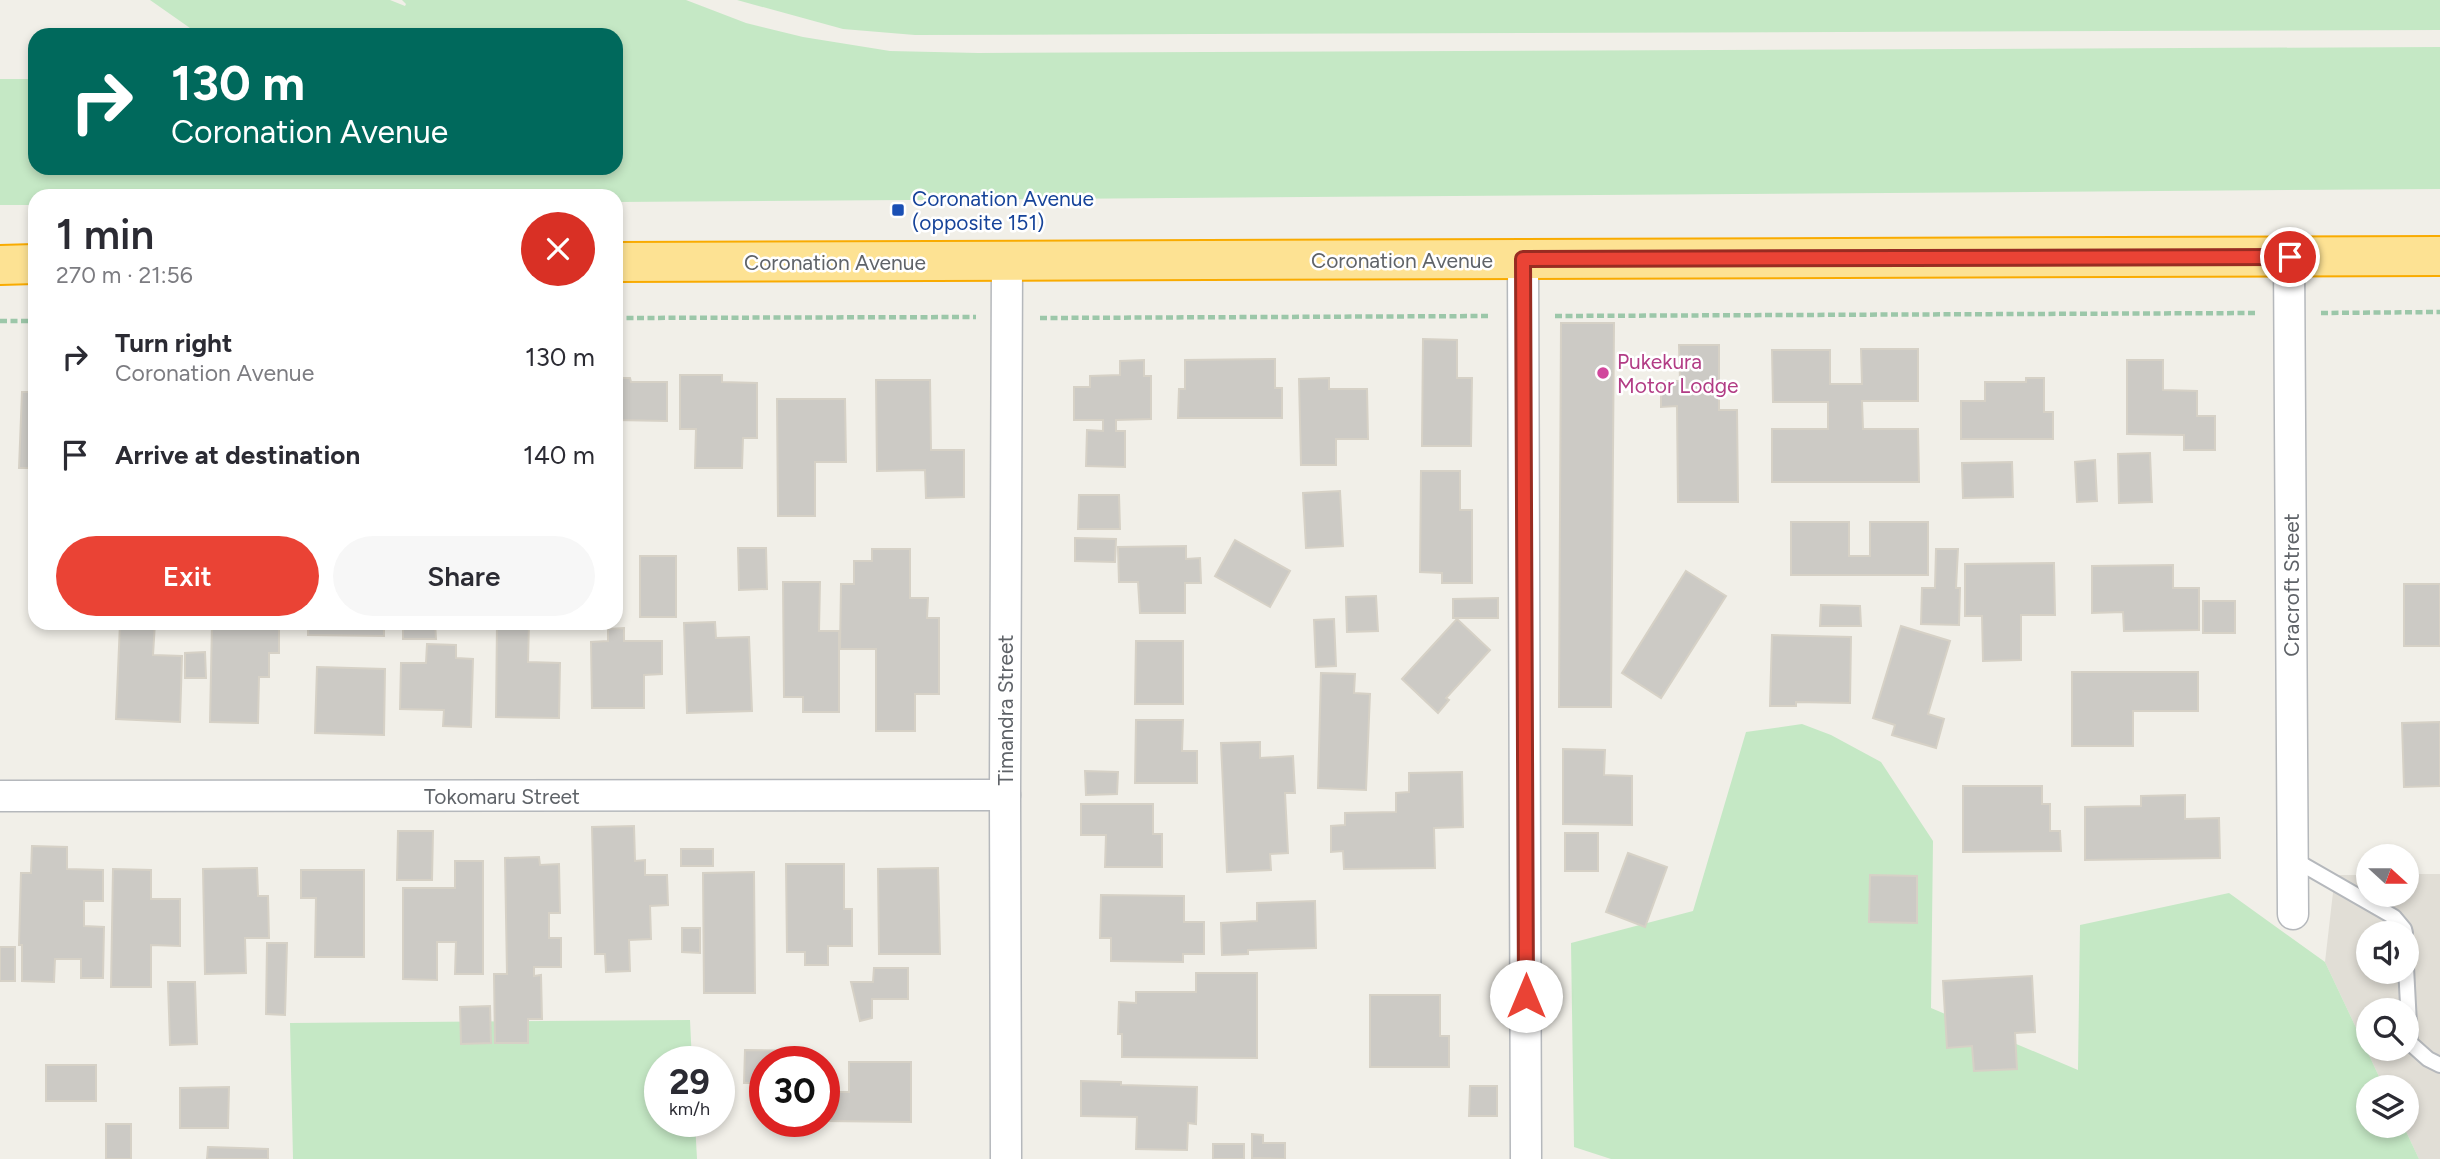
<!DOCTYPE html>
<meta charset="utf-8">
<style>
:root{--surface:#fff;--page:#f7f7f7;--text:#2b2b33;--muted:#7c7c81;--accent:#ea4335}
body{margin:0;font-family:Figtree,sans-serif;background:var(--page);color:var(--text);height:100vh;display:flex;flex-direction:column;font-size:26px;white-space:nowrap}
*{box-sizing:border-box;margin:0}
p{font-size:23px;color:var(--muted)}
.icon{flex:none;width:38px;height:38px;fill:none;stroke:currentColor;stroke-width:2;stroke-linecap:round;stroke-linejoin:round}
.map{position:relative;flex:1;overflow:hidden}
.sheet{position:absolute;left:28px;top:189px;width:595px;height:441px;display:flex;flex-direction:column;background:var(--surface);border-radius:21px;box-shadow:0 4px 10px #0003}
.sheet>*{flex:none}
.hud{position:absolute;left:28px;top:28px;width:595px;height:147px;border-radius:21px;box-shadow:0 4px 10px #0003;background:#00695c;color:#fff;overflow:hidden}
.needle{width:46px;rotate:111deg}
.controls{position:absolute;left:2356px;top:844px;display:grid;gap:14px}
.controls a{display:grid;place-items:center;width:63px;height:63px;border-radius:50%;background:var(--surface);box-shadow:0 4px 10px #0003;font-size:35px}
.speed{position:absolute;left:644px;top:1046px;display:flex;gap:14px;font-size:35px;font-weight:700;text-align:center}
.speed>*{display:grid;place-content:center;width:91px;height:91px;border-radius:50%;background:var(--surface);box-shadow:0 4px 10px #0003;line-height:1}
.speed small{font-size:18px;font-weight:400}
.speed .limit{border:10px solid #d22;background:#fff;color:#111}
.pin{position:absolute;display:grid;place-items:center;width:60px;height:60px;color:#fff;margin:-30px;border:4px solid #fff;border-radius:50%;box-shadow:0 2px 7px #0007}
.me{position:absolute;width:77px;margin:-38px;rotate:0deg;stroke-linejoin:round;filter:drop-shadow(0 0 5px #0008)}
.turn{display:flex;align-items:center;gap:24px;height:147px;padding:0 28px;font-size:32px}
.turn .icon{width:91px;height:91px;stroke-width:2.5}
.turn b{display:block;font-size:49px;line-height:60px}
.round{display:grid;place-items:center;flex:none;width:74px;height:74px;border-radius:37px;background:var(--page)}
.headline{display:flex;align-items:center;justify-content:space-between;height:119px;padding:0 28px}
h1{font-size:42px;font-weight:600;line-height:52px}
.action{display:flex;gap:14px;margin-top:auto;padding:14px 28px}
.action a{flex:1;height:80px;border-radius:42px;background:var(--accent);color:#fff;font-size:28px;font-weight:600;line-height:80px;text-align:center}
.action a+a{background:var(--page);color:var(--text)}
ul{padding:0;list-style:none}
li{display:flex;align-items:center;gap:21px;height:98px;padding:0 28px}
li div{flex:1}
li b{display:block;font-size:26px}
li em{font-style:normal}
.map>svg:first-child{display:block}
</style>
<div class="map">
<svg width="2440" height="1159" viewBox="0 0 2440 1159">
<rect width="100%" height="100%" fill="#f1efe8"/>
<path fill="#e1ded6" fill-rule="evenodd" d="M2406 874H2440V1159H2419L2403 1125H2406V1087H2384L2325 962 2335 875H2368V894H2406ZM2368 933H2406V971H2368ZM2368 1010H2406V1048H2368Z"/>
<g fill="#c5e8c5">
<polygon points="150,0 390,0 405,6 406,4 402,0 686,0 746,23 803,37 890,51 978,53 2440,47 2440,189 616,202 616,196 35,196 35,205 0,205 0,79 35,79 35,168 616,168 616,35 200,35"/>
<polygon points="737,0 2440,0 2440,30 915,35 843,29"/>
<polygon points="1802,724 1831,735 1881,762 1933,841 1931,1008 2078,1070 2080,925 2229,893 2325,962 2384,1087 2368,1087 2368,1125 2403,1125 2419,1159 1611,1159 1574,1147 1571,943 1693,911 1746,732"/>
<polygon points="690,1020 692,1062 660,1062 660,1122 695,1122 697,1159 293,1159 290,1023"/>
</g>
<g fill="#cccac5" stroke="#d6d1c6" stroke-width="2">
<polygon points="1561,323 1614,323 1611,707 1559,707"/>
<polygon points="1423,339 1457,340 1457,378 1472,378 1471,446 1422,446"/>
<polygon points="1679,345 1719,345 1719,410 1737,410 1738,502 1678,502 1677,406 1661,407 1661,381 1680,381"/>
<polygon points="1861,349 1918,349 1918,401 1862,401 1863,429 1918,429 1919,482 1772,482 1772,429 1828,429 1828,402 1773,402 1772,350 1830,350 1830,384 1862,384"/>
<polygon points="1275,359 1275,388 1282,388 1282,418 1178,418 1179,389 1185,389 1185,360"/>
<polygon points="1144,360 1144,376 1151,376 1151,419 1116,420 1116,431 1125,431 1125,467 1086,466 1087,430 1103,431 1103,420 1074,420 1074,387 1090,387 1090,376 1120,375 1120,361"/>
<polygon points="2127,360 2163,360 2163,390 2197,391 2197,416 2215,416 2215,450 2184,450 2184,435 2127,434"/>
<polygon points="680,375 722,375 722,382 757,383 757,438 743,438 742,468 695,468 696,429 680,429"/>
<polygon points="616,378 630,378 631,382 667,382 667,421 616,420"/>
<polygon points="1329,378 1329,389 1367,389 1368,439 1336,439 1336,465 1301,465 1299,379"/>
<polygon points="2026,378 2044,378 2044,412 2053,412 2053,439 1961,439 1961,401 1985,401 1985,382 2026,382"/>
<polygon points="876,380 930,380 931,450 964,450 964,497 926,498 925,470 877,471"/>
<polygon points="22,392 35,392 35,468 19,468"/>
<polygon points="777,399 845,399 846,462 815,462 815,516 778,516"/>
<polygon points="2150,453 2152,502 2119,503 2118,454"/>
<polygon points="2095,460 2097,501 2077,502 2075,462"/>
<polygon points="2012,462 2013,497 1963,498 1962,463"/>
<polygon points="1421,471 1460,471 1460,510 1472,510 1472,583 1442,583 1442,573 1420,572"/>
<polygon points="1340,491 1343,546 1306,548 1303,493"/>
<polygon points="1079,495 1119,495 1120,529 1078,529"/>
<polygon points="1791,522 1849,522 1849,556 1870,556 1870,522 1928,522 1928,575 1791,575"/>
<polygon points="1075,538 1116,539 1115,562 1075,561"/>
<polygon points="1235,540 1290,571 1270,607 1215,576"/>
<polygon points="1186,546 1186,559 1200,558 1201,583 1185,583 1185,613 1140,613 1138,582 1119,582 1118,547"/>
<polygon points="738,548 766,548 767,589 739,590"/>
<polygon points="872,549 910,549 910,598 928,598 927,618 939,618 939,694 915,694 915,731 876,731 876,649 840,649 841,584 854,584 854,561 872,561"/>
<polygon points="1936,549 1958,549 1956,588 1960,588 1959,625 1921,624 1922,588 1935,588"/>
<rect x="640" y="556" width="36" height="61"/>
<polygon points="2054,563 2055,615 2021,615 2021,660 1983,661 1982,616 1965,616 1965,564"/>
<polygon points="2173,565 2173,588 2199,588 2199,630 2124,631 2123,612 2092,613 2092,566"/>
<polygon points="1686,571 1726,596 1661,698 1622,673"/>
<polygon points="783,582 820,582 819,631 839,631 839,712 803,712 803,697 784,697"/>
<rect x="2404" y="584" width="36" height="62"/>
<polygon points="1376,596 1378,631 1347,632 1346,597"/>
<polygon points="1498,598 1498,618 1453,618 1453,599"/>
<rect x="2203" y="601" width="32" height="32"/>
<polygon points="1821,605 1860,606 1861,626 1820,626"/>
<polygon points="1334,619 1336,666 1316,667 1314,620"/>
<polygon points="1457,619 1490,650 1446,698 1449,700 1438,713 1402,679"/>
<polygon points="715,622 716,638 749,637 752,711 687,713 684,623"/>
<polygon points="120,623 155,623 153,655 182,656 180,722 116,719"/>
<polygon points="212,623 279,623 279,653 269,653 269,677 259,677 258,723 210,722"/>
<polygon points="308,623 384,623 384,636 308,635"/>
<polygon points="403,623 435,623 436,639 403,639"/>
<polygon points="497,623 529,623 528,662 560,663 559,718 496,717"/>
<polygon points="1901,626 1950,641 1928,714 1944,719 1936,748 1892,735 1895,725 1873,718"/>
<polygon points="624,628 624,641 662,641 662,674 644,675 644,708 592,708 591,642 608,641 608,629"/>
<polygon points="1772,635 1851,637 1850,703 1796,702 1796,706 1770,706"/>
<polygon points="1136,641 1183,641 1183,704 1135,704"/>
<polygon points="427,644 456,645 456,658 473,659 471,727 443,726 444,710 400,709 401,663 426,663"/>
<polygon points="205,652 206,678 185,678 185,653"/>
<polygon points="317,667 385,669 384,735 315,733"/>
<polygon points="2072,672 2198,672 2198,711 2133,711 2133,746 2072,746"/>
<polygon points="1321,673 1355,674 1354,693 1370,694 1366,790 1318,788"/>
<polygon points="1136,720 1183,720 1182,751 1197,751 1197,783 1135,783"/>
<polygon points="2440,722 2440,786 2404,787 2402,723"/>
<polygon points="1260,742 1260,758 1293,756 1295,793 1285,793 1288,853 1270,854 1271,870 1227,872 1221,743"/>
<polygon points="1563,749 1605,750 1604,775 1632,776 1632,825 1563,824"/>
<polygon points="1085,771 1118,772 1117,794 1086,795"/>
<polygon points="1462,772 1463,827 1434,828 1435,868 1344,869 1343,851 1331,852 1331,826 1345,825 1345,813 1396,812 1396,793 1409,792 1409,773"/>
<polygon points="1963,786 2042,786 2042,804 2050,804 2050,831 2060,831 2061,851 1963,852"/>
<polygon points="2185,795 2185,819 2219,818 2220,858 2085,860 2085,807 2141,806 2141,796"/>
<polygon points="1081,804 1153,804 1153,834 1162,834 1162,867 1105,867 1106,835 1081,835"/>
<polygon points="634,826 635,861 645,860 645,875 667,875 668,905 650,906 651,939 629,940 630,971 606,972 605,954 595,954 592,827"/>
<polygon points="398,831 433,831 432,880 397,880"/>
<rect x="1565" y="833" width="33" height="38"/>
<polygon points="32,846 67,847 67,869 103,870 103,901 84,901 84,926 104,927 103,978 81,978 81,959 55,959 54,982 22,981 22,945 19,945 21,873 31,873"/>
<rect x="681" y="849" width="32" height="17"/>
<polygon points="1628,853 1667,867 1645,927 1606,912"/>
<polygon points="539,857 540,865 559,864 560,913 549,913 549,938 561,938 561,967 534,967 534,976 541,975 542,1019 528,1019 528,1043 495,1043 494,974 507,974 505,858"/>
<polygon points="455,861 483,861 483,974 455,974 456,942 437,942 437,980 403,979 403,888 455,888"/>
<polygon points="786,864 844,864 844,909 852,909 852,946 828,946 828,965 805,965 805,952 787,952"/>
<polygon points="257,868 258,896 268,896 269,938 245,938 246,973 205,974 203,869"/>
<polygon points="938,868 940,954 879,954 878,869"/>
<polygon points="113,869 151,870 151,899 180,899 180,946 151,945 151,987 111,987"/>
<polygon points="301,870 364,870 364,957 315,957 316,898 301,898"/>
<polygon points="754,872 755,993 704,993 703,873"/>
<polygon points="1870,875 1917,876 1917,923 1869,922"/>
<polygon points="1101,895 1184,896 1184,922 1204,922 1204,954 1183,954 1183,962 1111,961 1111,938 1100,938"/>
<polygon points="1315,901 1316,948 1248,950 1248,954 1222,955 1221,923 1257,921 1257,903"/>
<polygon points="682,928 700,928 700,953 682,952"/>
<polygon points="267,943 287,943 285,1015 266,1014"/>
<rect x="0" y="947" width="15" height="34"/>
<polygon points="874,968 908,968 908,999 872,999 872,1018 860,1021 851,982 873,982"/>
<polygon points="1196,973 1257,973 1257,1058 1122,1057 1122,1034 1118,1034 1119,1002 1136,1003 1136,992 1196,992"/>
<polygon points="2032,976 2035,1032 2015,1033 2017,1069 1974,1071 1972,1046 1947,1048 1943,981"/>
<polygon points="168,982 195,982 197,1044 170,1045"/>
<polygon points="1370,995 1440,995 1440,1036 1449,1036 1449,1067 1370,1067"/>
<polygon points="490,1006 491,1043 461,1044 460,1007"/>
<polygon points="745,1050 802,1051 802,1062 765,1062 765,1083 744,1083"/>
<polygon points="849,1062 911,1062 911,1122 824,1121 824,1092 849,1092"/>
<rect x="46" y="1065" width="50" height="36"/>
<polygon points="1081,1081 1121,1082 1121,1085 1197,1087 1196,1124 1188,1123 1187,1150 1136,1149 1137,1117 1081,1116"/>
<polygon points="1470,1086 1497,1086 1497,1116 1469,1116"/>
<polygon points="229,1087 228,1128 180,1128 180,1088"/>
<rect x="106" y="1124" width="25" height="35"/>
<polygon points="1252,1134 1263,1135 1263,1143 1285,1143 1285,1159 1252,1158"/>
<rect x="1213" y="1144" width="31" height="15"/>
<polygon points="208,1147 268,1149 268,1159 207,1159"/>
</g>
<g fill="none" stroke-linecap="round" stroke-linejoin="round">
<defs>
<g id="lane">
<polyline points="2293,859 2394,917 2404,929 2405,933"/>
<polyline points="2406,967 2410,1043 2428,1059 2440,1065"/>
</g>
<g id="street">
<polyline points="2289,256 2293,914"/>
<polyline points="1523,259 1526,1159"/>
<polyline points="0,796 1005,795"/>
<polyline points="1006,1159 1005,795 1007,261"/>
</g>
<g id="highway">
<polyline points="616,262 2440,256"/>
<polyline points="0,265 35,264"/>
</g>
</defs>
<use href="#lane" stroke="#b5b8bc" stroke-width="18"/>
<use href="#street" stroke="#b5b8bc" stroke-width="33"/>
<use href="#highway" stroke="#f9ab00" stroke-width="42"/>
<g stroke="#9cc7a9" stroke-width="4.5" stroke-dasharray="7 3.5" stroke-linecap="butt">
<polyline points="2321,313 2440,312"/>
<polyline points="1555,316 2257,313"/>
<polyline points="616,318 976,317"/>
<polyline points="1040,318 1490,316"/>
<polyline points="0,321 35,321"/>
</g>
<use href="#lane" stroke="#fff" stroke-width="14"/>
<use href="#street" stroke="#fff" stroke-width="30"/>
<use href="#highway" stroke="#fde293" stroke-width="38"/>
</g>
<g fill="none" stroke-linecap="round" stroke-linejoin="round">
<defs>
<polyline id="route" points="1526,996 1523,259 2290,257"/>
</defs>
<use href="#route" stroke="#982c22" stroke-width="18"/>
<use href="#route" stroke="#ea4335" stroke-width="12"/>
</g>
<rect fill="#1a4fb4" stroke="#fff" stroke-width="2.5" x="891" y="203" width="14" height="14" rx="3.5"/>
<circle fill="#d1479c" stroke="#fff" stroke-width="2.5" cx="1603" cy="373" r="7"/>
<g text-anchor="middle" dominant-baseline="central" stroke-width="5" stroke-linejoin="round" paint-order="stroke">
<g font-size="21" fill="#164399" stroke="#fff" text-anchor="start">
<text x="912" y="198">Coronation Avenue<tspan x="912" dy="24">(opposite 151)</tspan></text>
</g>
<g font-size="21" fill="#5f6368" stroke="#fff">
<text x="1402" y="260">Coronation Avenue</text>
<text x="835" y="262">Coronation Avenue</text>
<text transform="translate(2291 585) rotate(-90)">Cracroft Street</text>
<text transform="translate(1005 710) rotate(-90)">Timandra Street</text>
<text x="502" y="796">Tokomaru Street</text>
</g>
<g font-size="21" fill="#b23c85" stroke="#fff" text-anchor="start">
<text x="1617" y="361">Pukekura<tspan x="1617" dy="24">Motor Lodge</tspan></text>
</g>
</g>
</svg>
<div class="controls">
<a><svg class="needle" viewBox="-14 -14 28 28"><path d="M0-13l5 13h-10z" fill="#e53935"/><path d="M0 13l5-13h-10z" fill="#7c7c81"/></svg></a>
<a><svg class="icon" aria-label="sound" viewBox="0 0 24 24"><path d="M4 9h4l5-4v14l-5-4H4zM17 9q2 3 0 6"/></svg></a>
<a><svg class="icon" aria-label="search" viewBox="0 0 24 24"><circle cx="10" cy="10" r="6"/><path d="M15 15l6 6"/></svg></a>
<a><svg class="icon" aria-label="layers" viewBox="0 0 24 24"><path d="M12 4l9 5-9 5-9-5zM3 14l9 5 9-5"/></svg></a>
</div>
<div class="speed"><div>29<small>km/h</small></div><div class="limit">30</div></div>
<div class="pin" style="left:2290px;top:257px;background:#d93025"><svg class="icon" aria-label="arrive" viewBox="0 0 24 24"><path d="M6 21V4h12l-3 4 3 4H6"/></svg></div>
<svg class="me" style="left:1526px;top:996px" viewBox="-20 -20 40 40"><circle r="19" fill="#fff"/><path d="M0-13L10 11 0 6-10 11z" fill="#ea4335"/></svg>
<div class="hud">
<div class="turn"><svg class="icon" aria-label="right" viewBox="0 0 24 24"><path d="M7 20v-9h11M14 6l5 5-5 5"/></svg><div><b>130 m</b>Coronation Avenue</div></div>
</div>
<section class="sheet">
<div class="headline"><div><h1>1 min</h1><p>270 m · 21:56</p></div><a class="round" style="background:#d93025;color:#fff"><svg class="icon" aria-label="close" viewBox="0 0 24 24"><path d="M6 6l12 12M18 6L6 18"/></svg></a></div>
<ul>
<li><svg class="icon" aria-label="right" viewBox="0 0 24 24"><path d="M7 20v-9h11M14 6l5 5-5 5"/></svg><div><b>Turn right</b><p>Coronation Avenue</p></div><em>130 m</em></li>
<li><svg class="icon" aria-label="arrive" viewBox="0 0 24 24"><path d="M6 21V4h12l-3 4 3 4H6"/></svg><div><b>Arrive at destination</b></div><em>140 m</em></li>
</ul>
<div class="action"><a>Exit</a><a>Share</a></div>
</section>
</div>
